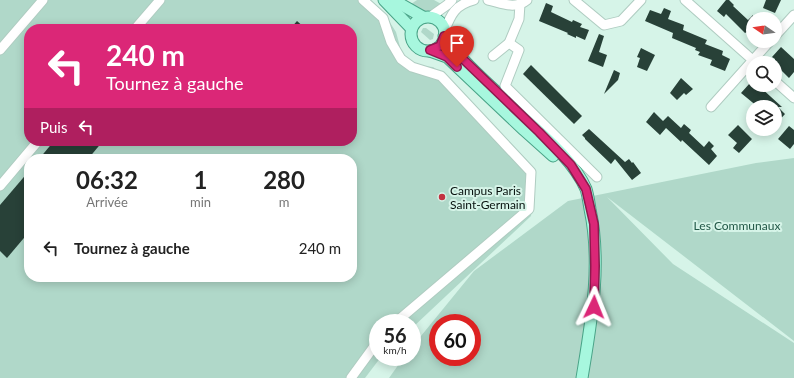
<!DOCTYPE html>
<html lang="fr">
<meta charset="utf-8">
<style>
:root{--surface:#fff;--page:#f2f2f2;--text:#222;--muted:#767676}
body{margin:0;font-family:Lato,sans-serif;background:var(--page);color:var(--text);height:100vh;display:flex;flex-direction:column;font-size:15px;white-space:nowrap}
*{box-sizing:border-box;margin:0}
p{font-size:13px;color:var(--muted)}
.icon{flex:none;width:22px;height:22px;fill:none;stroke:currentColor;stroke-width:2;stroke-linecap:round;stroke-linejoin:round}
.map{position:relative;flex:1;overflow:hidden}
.details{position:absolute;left:24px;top:154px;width:333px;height:128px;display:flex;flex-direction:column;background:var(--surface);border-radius:16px;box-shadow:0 2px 10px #0003}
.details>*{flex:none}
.top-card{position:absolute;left:24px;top:24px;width:333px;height:122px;border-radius:16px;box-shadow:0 2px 10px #0003;background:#db2777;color:#fff;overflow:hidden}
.needle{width:26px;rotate:283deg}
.controls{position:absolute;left:746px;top:12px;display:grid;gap:8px}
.controls a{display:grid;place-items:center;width:36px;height:36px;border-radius:50%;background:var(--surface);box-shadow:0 2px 10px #0003;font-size:20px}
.speed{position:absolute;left:369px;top:314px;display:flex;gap:8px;font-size:20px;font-weight:700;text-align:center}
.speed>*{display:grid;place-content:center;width:52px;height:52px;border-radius:50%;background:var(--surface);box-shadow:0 2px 10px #0003;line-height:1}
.speed small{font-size:10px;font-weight:400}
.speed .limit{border:6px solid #d22;background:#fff;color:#111}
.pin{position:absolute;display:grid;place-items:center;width:34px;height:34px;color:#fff;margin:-41px -17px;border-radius:50% 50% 50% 0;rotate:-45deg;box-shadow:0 0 4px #0007}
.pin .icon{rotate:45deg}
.me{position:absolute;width:44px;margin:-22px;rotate:2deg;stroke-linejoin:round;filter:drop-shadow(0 0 3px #0008)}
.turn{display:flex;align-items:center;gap:14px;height:84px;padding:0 16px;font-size:18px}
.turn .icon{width:52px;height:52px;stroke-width:2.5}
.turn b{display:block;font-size:28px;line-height:34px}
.then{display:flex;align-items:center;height:38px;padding:0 16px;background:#0003;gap:8px;font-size:15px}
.eta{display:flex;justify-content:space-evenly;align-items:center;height:68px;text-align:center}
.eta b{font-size:24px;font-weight:700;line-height:28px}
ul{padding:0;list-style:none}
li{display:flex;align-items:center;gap:12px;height:52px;padding:0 16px}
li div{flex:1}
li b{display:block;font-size:15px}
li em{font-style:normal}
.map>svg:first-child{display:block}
</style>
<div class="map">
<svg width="794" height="378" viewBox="0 0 794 378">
<rect width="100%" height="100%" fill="#d6f4e8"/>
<g fill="#b0d8c9" fill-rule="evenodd">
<path d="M0 0H367L389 21 396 32 402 54 411 62 421 66 433 67 450 79 526 159 533 170 535 177 531 216 412 328V323H378V357H381L365 378H0ZM29 29H352V141H29ZM29 159H352V277H29Z"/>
<path d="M417 0H434L443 5C427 14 426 14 411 4Z"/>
<polygon points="423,28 426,28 434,34 433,39 430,40 421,32"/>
<path d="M794 158V341L607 197 673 264 794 343V378H389L404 357H412V347L474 271 568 201 756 163ZM438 323H472V357H438Z"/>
</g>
<g fill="#284138">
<polygon points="726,0 729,0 734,5 733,6 748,20 753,15 753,37 747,32 745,33 726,14 724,17 717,11"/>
<polygon points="766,0 781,0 775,13 763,8"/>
<polygon points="546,3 553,6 551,12 572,22 573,20 582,24 580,27 589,30 585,40 576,36 576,38 567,34 568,33 539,21"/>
<polygon points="664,8 671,11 668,19 684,25 683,30 707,40 705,44 723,51 722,55 730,59 725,71 710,65 712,60 698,55 700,52 695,50 696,48 672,38 673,33 645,21 650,10 661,14"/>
<polygon points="297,21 306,29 290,29"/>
<polygon points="599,34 604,36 599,52 607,55 603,67 588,61"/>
<polygon points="781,47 794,59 794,72 789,78 779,68 775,72 775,59 772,57"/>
<polygon points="641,48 655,55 647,71 637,67 640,58 637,57"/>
<polygon points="531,65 582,116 574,124 523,74"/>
<polygon points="614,70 620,73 618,80 604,94"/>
<polygon points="681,78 693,89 686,95 684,93 677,100 670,93"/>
<polygon points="750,83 756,89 759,86 782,107 778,107 785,114 775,125 775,107 758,107 741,93"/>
<polygon points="654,112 663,121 668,116 681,128 684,124 691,130 689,133 704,147 709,141 714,146 711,149 717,156 709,165 682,140 681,142 666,128 660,135 646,122"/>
<polygon points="738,125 752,139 739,153 733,148 737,143 728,135"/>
<polygon points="789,126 794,130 794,144 790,149 778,139"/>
<polygon points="589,129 625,162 629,159 632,163 633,162 641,173 632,180 615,159 611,164 585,139 585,138 582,135"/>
<polygon points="54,141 103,141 88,159 39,159"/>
<polygon points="29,171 29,232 7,258 0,251 0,205"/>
</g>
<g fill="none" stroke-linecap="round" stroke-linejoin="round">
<defs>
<g id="minor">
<polyline points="363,0 383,18 391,42 401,59 412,67 441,76 531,172 529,209 395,323"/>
<path d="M488 0C502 3 515 10 527 0"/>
<polyline points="574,0 604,25 621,21 641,0"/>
<polyline points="685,0 756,63"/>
<polyline points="430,17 447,5 452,0"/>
<polyline points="135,29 160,0"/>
<path d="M444 32C451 14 455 5 474 0"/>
<polyline points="775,36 794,15"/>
<polyline points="509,43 519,50 505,86 597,177"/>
<polyline points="0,50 43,0"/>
<polyline points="493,56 509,43 519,19 520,4"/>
<polyline points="775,81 794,98"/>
<polyline points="711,107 770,41"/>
<polyline points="0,186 38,141"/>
<polyline points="351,378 378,341"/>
</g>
<g id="major">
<polyline points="384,0 411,28"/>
<polyline points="396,0 402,5 423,17"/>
<circle cx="428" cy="34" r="17"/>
<path d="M444 36C464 65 497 91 522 116 544 136 574 161 586 189 588 195 589 203 590 209 602 265 591 323 582 378"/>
<polyline points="430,51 447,57 524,130 553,156"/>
</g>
</defs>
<use href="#minor" stroke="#afccc1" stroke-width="11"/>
<use href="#major" stroke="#49a387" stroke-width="13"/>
<use href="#minor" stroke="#fff" stroke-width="9"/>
<use href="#major" stroke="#a7f7de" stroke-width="11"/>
</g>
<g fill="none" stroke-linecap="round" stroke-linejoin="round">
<defs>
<polyline id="route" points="457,67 447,57 430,50 440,46 444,36 464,60 539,132 571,165 586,189 594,224 595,266 594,307"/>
</defs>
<use href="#route" stroke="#8e194d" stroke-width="10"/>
<use href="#route" stroke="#db2777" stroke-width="7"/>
</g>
<circle fill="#c23241" stroke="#d6f4e8" stroke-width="1.5" cx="442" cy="197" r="4"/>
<g text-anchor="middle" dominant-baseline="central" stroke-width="4" stroke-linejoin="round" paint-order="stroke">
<g font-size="12" fill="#07110e" stroke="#d6f4e8" text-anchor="start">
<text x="450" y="190">Campus Paris<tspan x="450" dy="14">Saint-Germain</tspan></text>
</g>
<g font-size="12" fill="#225847" stroke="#d6f4e8">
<text x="737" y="225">Les Communaux</text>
</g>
</g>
</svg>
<div class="controls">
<a><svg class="needle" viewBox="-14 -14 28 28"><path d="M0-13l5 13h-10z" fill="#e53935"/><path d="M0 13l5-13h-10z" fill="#767676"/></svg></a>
<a><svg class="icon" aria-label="search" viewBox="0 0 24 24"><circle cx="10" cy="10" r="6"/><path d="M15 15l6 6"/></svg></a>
<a><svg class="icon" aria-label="layers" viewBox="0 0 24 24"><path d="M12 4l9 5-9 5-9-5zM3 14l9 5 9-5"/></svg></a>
</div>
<div class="speed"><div>56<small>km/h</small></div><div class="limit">60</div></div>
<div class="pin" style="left:457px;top:67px;background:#d93025"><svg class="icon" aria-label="arrive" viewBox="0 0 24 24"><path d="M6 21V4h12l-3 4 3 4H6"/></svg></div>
<svg class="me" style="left:594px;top:307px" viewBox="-20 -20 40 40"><path d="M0-17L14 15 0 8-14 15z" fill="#db2777" stroke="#fff" stroke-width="4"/></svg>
<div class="top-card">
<div class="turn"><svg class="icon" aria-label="left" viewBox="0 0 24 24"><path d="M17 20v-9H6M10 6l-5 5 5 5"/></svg><div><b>240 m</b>Tournez à gauche</div></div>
<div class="then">Puis<svg class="icon" aria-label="left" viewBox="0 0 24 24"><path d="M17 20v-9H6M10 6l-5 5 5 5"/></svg></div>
</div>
<section class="details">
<div class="eta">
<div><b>06:32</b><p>Arrivée</p></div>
<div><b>1</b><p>min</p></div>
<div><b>280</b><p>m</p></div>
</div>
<ul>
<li><svg class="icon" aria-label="left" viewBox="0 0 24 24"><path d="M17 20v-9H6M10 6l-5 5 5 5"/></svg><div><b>Tournez à gauche</b></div><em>240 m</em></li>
</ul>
</section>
</div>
